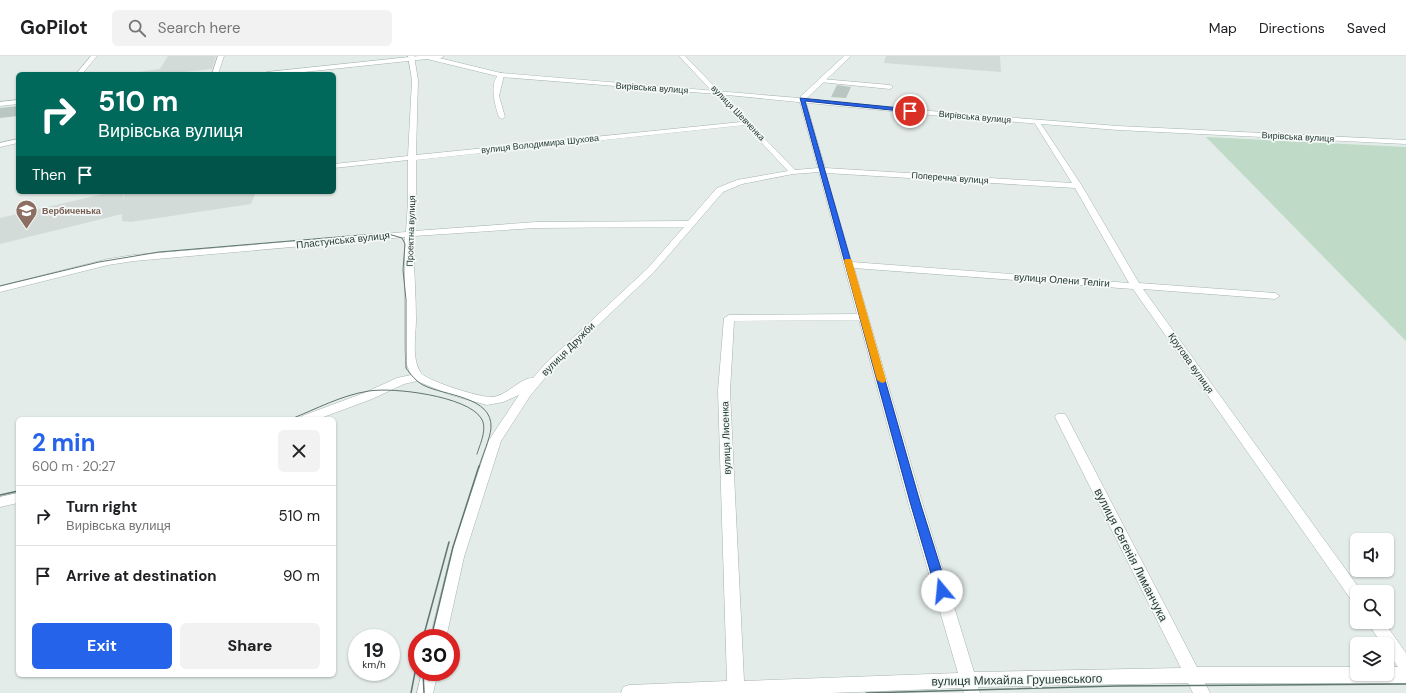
<!DOCTYPE html>
<meta charset="utf-8">
<style>
:root{--surface:#fff;--page:#f2f2f2;--text:#202124;--muted:#757577;--line:#e0e0e0;--accent:#2563eb}
body{margin:0;font-family:"DM Sans",sans-serif;background:var(--page);color:var(--text);height:100vh;display:flex;flex-direction:column;font-size:15px;white-space:nowrap}
*{box-sizing:border-box;margin:0}
p{font-size:13px;color:var(--muted)}
.icon{flex:none;width:22px;height:22px;fill:none;stroke:currentColor;stroke-width:2;stroke-linecap:round;stroke-linejoin:round}
.map{position:relative;flex:1;overflow:hidden}
.details{position:absolute;left:16px;top:361px;width:320px;height:260px;display:flex;flex-direction:column;background:var(--surface);border-radius:6px;box-shadow:0 1px 3px #0004}
.details>*{flex:none}
.guide{position:absolute;left:16px;top:16px;width:320px;height:122px;border-radius:6px;box-shadow:0 1px 3px #0004;background:#00695c;color:#fff;overflow:hidden}
.controls{position:absolute;left:1350px;top:477px;display:grid;gap:8px}
.controls a{display:grid;place-items:center;width:44px;height:44px;border-radius:6px;background:var(--surface);box-shadow:0 1px 3px #0004;font-size:20px}
.speed{position:absolute;left:348px;top:573px;display:flex;gap:8px;font-size:20px;font-weight:700;text-align:center}
.speed>*{display:grid;place-content:center;width:52px;height:52px;border-radius:50%;background:var(--surface);box-shadow:0 1px 3px #0004;line-height:1}
.speed small{font-size:10px;font-weight:400}
.speed .limit{border:6px solid #d22;background:#fff;color:#111}
.pin{position:absolute;display:grid;place-items:center;width:34px;height:34px;color:#fff;margin:-17px;border:2px solid #fff;border-radius:50%;box-shadow:0 1px 4px #0007}
.me{position:absolute;width:44px;margin:-22px;rotate:343deg;stroke-linejoin:round;filter:drop-shadow(0 0 3px #0008)}
.turn{display:flex;align-items:center;gap:14px;height:84px;padding:0 16px;font-size:18px}
.turn .icon{width:52px;height:52px;stroke-width:2.5}
.turn b{display:block;font-size:28px;line-height:34px}
.then{display:flex;align-items:center;height:38px;padding:0 16px;background:#0003;gap:8px;font-size:15px}
.round{display:grid;place-items:center;flex:none;width:42px;height:42px;border-radius:6px;background:var(--page)}
.head{display:flex;align-items:center;justify-content:space-between;height:68px;padding:0 16px}
h1{font-size:24px;font-weight:700;line-height:30px;color:var(--accent)}
.button{display:flex;gap:8px;margin-top:auto;padding:8px 16px}
.button a{flex:1;height:46px;border-radius:6px;background:var(--accent);color:#fff;font-size:16px;font-weight:700;line-height:46px;text-align:center}
.button a+a{background:var(--page);color:var(--text)}
ul{padding:0;list-style:none}
li{display:flex;align-items:center;gap:12px;height:60px;padding:0 16px;border-top:1px solid var(--line)}
li div{flex:1}
li b{display:block;font-size:15px}
li em{font-style:normal}
header{display:flex;align-items:center;gap:24px;box-sizing:border-box;height:56px;padding:0 20px;background:var(--surface);border-bottom:1px solid var(--line)}
header strong{font-size:19px}
nav{display:flex;gap:22px;margin-inline-start:auto;font-size:14px}
.search{width:280px;height:36px;background:var(--page);display:flex;align-items:center;gap:10px;box-sizing:border-box;padding:0 14px;border-radius:6px;color:var(--muted);font-size:15px}
.map>svg:first-child{display:block}
</style>
<header>
<strong>GoPilot</strong>
<div class="search"><svg class="icon" aria-label="search" viewBox="0 0 24 24"><circle cx="10" cy="10" r="6"/><path d="M15 15l6 6"/></svg>Search here</div>
<nav><a>Map</a><a>Directions</a><a>Saved</a></nav>
</header>
<div class="map">
<svg width="1406" height="637" viewBox="0 0 1406 637">
<rect width="100%" height="100%" fill="#e3ece8"/>
<g fill="#d2dbd7">
<polygon points="168,0 216,0 212,13 164,18 138,18 138,16 160,13"/>
<polygon points="886,0 1000,0 1001,16 884,7"/>
<polygon points="112,136 123,136 123,148 124,136 256,136 251,148 131,166 122,165 122,158 0,188 0,162"/>
</g>
<polygon fill="#bfdac6" points="1206,81 1406,91 1406,285"/>
<g fill="#b9c6c1">
<polygon points="837,29 851,31 846,42 831,41"/>
<polygon points="18,50 18,60 0,62 0,52"/>
</g>
<g fill="none" stroke-linecap="round" stroke-linejoin="round">
<defs>
<g id="street">
<polygon points="91,0 97,0 82,18 76,18"/>
<polygon points="218,0 224,0 218,18 212,18"/>
<path d="M408 0H414L418 24 416 99 741 66 679 0H685L795 114 818 112 799 43 802 41 805 43 825 112 1072 127 1034 66 1039 65 1082 130 1139 227 1275 237 1280 240 1275 243 1143 233 1362 536H1357V547L1352 545 1133 233 854 212 922 446 974 616 1181 612 1055 361 1057 358H1065L1067 361 1197 611H1357V618H1387V611H1398L1387 596V588H1382L1367 566H1384L1406 597V627H1205L1210 637H1193L1188 627 978 631 980 637H964L962 632 830 637H621L623 631 629 629 727 625 718 335 724 262 729 259 857 258 819 116 793 118 742 128 723 136 654 216 554 311 530 340 501 385 464 501 446 582H430L450 501 489 384 519 339 503 346 487 349 451 339 417 325 404 328 372 343 318 363H300L302 360 364 337 397 322 411 319 406 307 405 293V181L134 205 108 209 0 236V230L108 203 134 199 406 176 408 145V104L334 112V108L408 100 412 24ZM745 69 788 115 737 124 717 132 688 165 536 166 414 175 416 145V104ZM826 117 1075 132 1129 227 852 206ZM684 171 648 212 546 307 533 322C521 321 507 340 492 341 481 342 427 325 421 317 411 302 416 279 416 263 416 235 413 208 414 180L536 172ZM859 264 908 446 958 617 744 625 730 335 734 265Z"/>
<polygon points="425,0 444,0 441,2 427,3 425,2"/>
<path d="M501 17 504 19 499 40 505 61 502 63 499 61C495 50 488 24 501 17Z"/>
<polygon points="822,23 890,29 893,31 890,33 820,26 820,24"/>
<polygon points="18,83 18,87 0,91 0,87"/>
<polygon points="18,437 18,447 0,451 0,441"/>
<polygon points="422,616 438,616 433,637 417,637"/>
</g>
<g id="secondary">
<polygon points="419,0 431,0 501,17 799,42 844,0 851,0 806,43 941,56 1118,70 1406,84 1406,88 1118,74 941,60 717,38 501,21 427,3 285,18 264,18 267,16"/>
<polygon points="18,44 18,48 0,50 0,46"/>
</g>
</defs>
<use href="#street" stroke="#a6b3af" stroke-width="1"/>
<use href="#secondary" stroke="#a3b6af" stroke-width="1"/>
<use href="#street" fill="#fff" fill-rule="evenodd"/>
<use href="#secondary" fill="#fff" fill-rule="evenodd"/>
<g stroke="#607670" stroke-width="1">
<path d="M0 230 99 206 159 196 385 177 402 182 405 188 403 214 406 244V312C410 318 417 326 423 329 444 340 493 340 491 372 490 383 482 400 479 411"/>
<path d="M291 363C316 353 342 339 369 335 393 331 467 340 481 362 488 372 480 388 477 398"/>
</g>
<g stroke="#607670" stroke-width="1.5">
<polyline points="0,439 18,435"/>
<polyline points="423,582 449,486"/>
<polyline points="431,582 453,491 479,410"/>
<polyline points="423,616 424,637"/>
<polyline points="411,637 417,606"/>
<polyline points="866,637 1116,630 1406,628"/>
</g>
</g>
<polygon fill="#2563eb" stroke="#184099" points="800,42 910,53 912,55 910,56 805,45 920,446 948,535 946,539 942,540 938,539 936,535 910,446"/>
<polygon fill="#f59e0b" points="845,203 851,203 852,205 886,324 885,326 882,327 877,324 844,205"/>
<defs>
<symbol id="school-pin" viewBox="-11 -11 22 30"><path d="M0 17L-7.5 6A9.5 9.5 0 1 1 7.5 6Z" fill="#8d6e63" stroke="#f4f8f6"/><path d="M0-5L7-2L0 1L-7-2ZM-4 1L0 2.5L4 1V4Q0 6-4 4Z" fill="#fff"/></symbol>
</defs>
<g fill-rule="evenodd">
<use href="#school-pin" x="14" y="142" width="25" height="34"/>
</g>
<g text-anchor="middle" dominant-baseline="central" stroke-width="3.5" stroke-linejoin="round" paint-order="stroke">
<g font-size="9" fill="#253b35" stroke="#f4f8f6">
<text transform="translate(652 32) rotate(4)">Вирівська вулиця</text>
<text transform="translate(738 57) rotate(46)">вулиця Шевченка</text>
<text transform="translate(975 61) rotate(5)">Вирівська вулиця</text>
<text transform="translate(1298 81) rotate(3)">Вирівська вулиця</text>
<text transform="translate(540 88) rotate(-6)">вулиця Володимира Шухова</text>
<text transform="translate(950 122) rotate(4)">Поперечна вулиця</text>
<text transform="translate(411 175) rotate(-88)">Проектна вулиця</text>
</g>
<g font-size="9" font-weight="bold" fill="#785e54" stroke="#f4f8f6" text-anchor="start">
<text x="42" y="155">Вербиченька</text>
</g>
<g font-size="10" fill="#253b35" stroke="#f4f8f6">
<text transform="translate(343 184) rotate(-6)">Пластунська вулиця</text>
<text transform="translate(1062 224) rotate(4)">вулиця Олени Теліги</text>
<text transform="translate(568 293) rotate(-45)">вулиця Дружби</text>
<text transform="translate(1191 307) rotate(55)">Кругова вулиця</text>
<text transform="translate(726 382) rotate(-92)">вулиця Лисенка</text>
</g>
<g font-size="12" fill="#253b35" stroke="#f4f8f6">
<text transform="translate(1131 499) rotate(63)">вулиця Євгенія Лиманчука</text>
<text transform="translate(1017 624) rotate(-1)">вулиця Михайла Грушевського</text>
</g>
</g>
</svg>
<div class="controls">
<a><svg class="icon" aria-label="sound" viewBox="0 0 24 24"><path d="M4 9h4l5-4v14l-5-4H4zM17 9q2 3 0 6"/></svg></a>
<a><svg class="icon" aria-label="search" viewBox="0 0 24 24"><circle cx="10" cy="10" r="6"/><path d="M15 15l6 6"/></svg></a>
<a><svg class="icon" aria-label="layers" viewBox="0 0 24 24"><path d="M12 4l9 5-9 5-9-5zM3 14l9 5 9-5"/></svg></a>
</div>
<div class="speed"><div>19<small>km/h</small></div><div class="limit">30</div></div>
<div class="pin" style="left:910px;top:55px;background:#d93025"><svg class="icon" aria-label="arrive" viewBox="0 0 24 24"><path d="M6 21V4h12l-3 4 3 4H6"/></svg></div>
<svg class="me" style="left:942px;top:535px" viewBox="-20 -20 40 40"><circle r="19" fill="#fff"/><path d="M0-13L10 11 0 6-10 11z" fill="#2563eb"/></svg>
<div class="guide">
<div class="turn"><svg class="icon" aria-label="right" viewBox="0 0 24 24"><path d="M7 20v-9h11M14 6l5 5-5 5"/></svg><div><b>510 m</b>Вирівська вулиця</div></div>
<div class="then">Then<svg class="icon" aria-label="arrive" viewBox="0 0 24 24"><path d="M6 21V4h12l-3 4 3 4H6"/></svg></div>
</div>
<section class="details">
<div class="head"><div><h1>2 min</h1><p>600 m · 20:27</p></div><a class="round"><svg class="icon" aria-label="close" viewBox="0 0 24 24"><path d="M6 6l12 12M18 6L6 18"/></svg></a></div>
<ul>
<li><svg class="icon" aria-label="right" viewBox="0 0 24 24"><path d="M7 20v-9h11M14 6l5 5-5 5"/></svg><div><b>Turn right</b><p>Вирівська вулиця</p></div><em>510 m</em></li>
<li><svg class="icon" aria-label="arrive" viewBox="0 0 24 24"><path d="M6 21V4h12l-3 4 3 4H6"/></svg><div><b>Arrive at destination</b></div><em>90 m</em></li>
</ul>
<div class="button"><a>Exit</a><a>Share</a></div>
</section>
</div>
